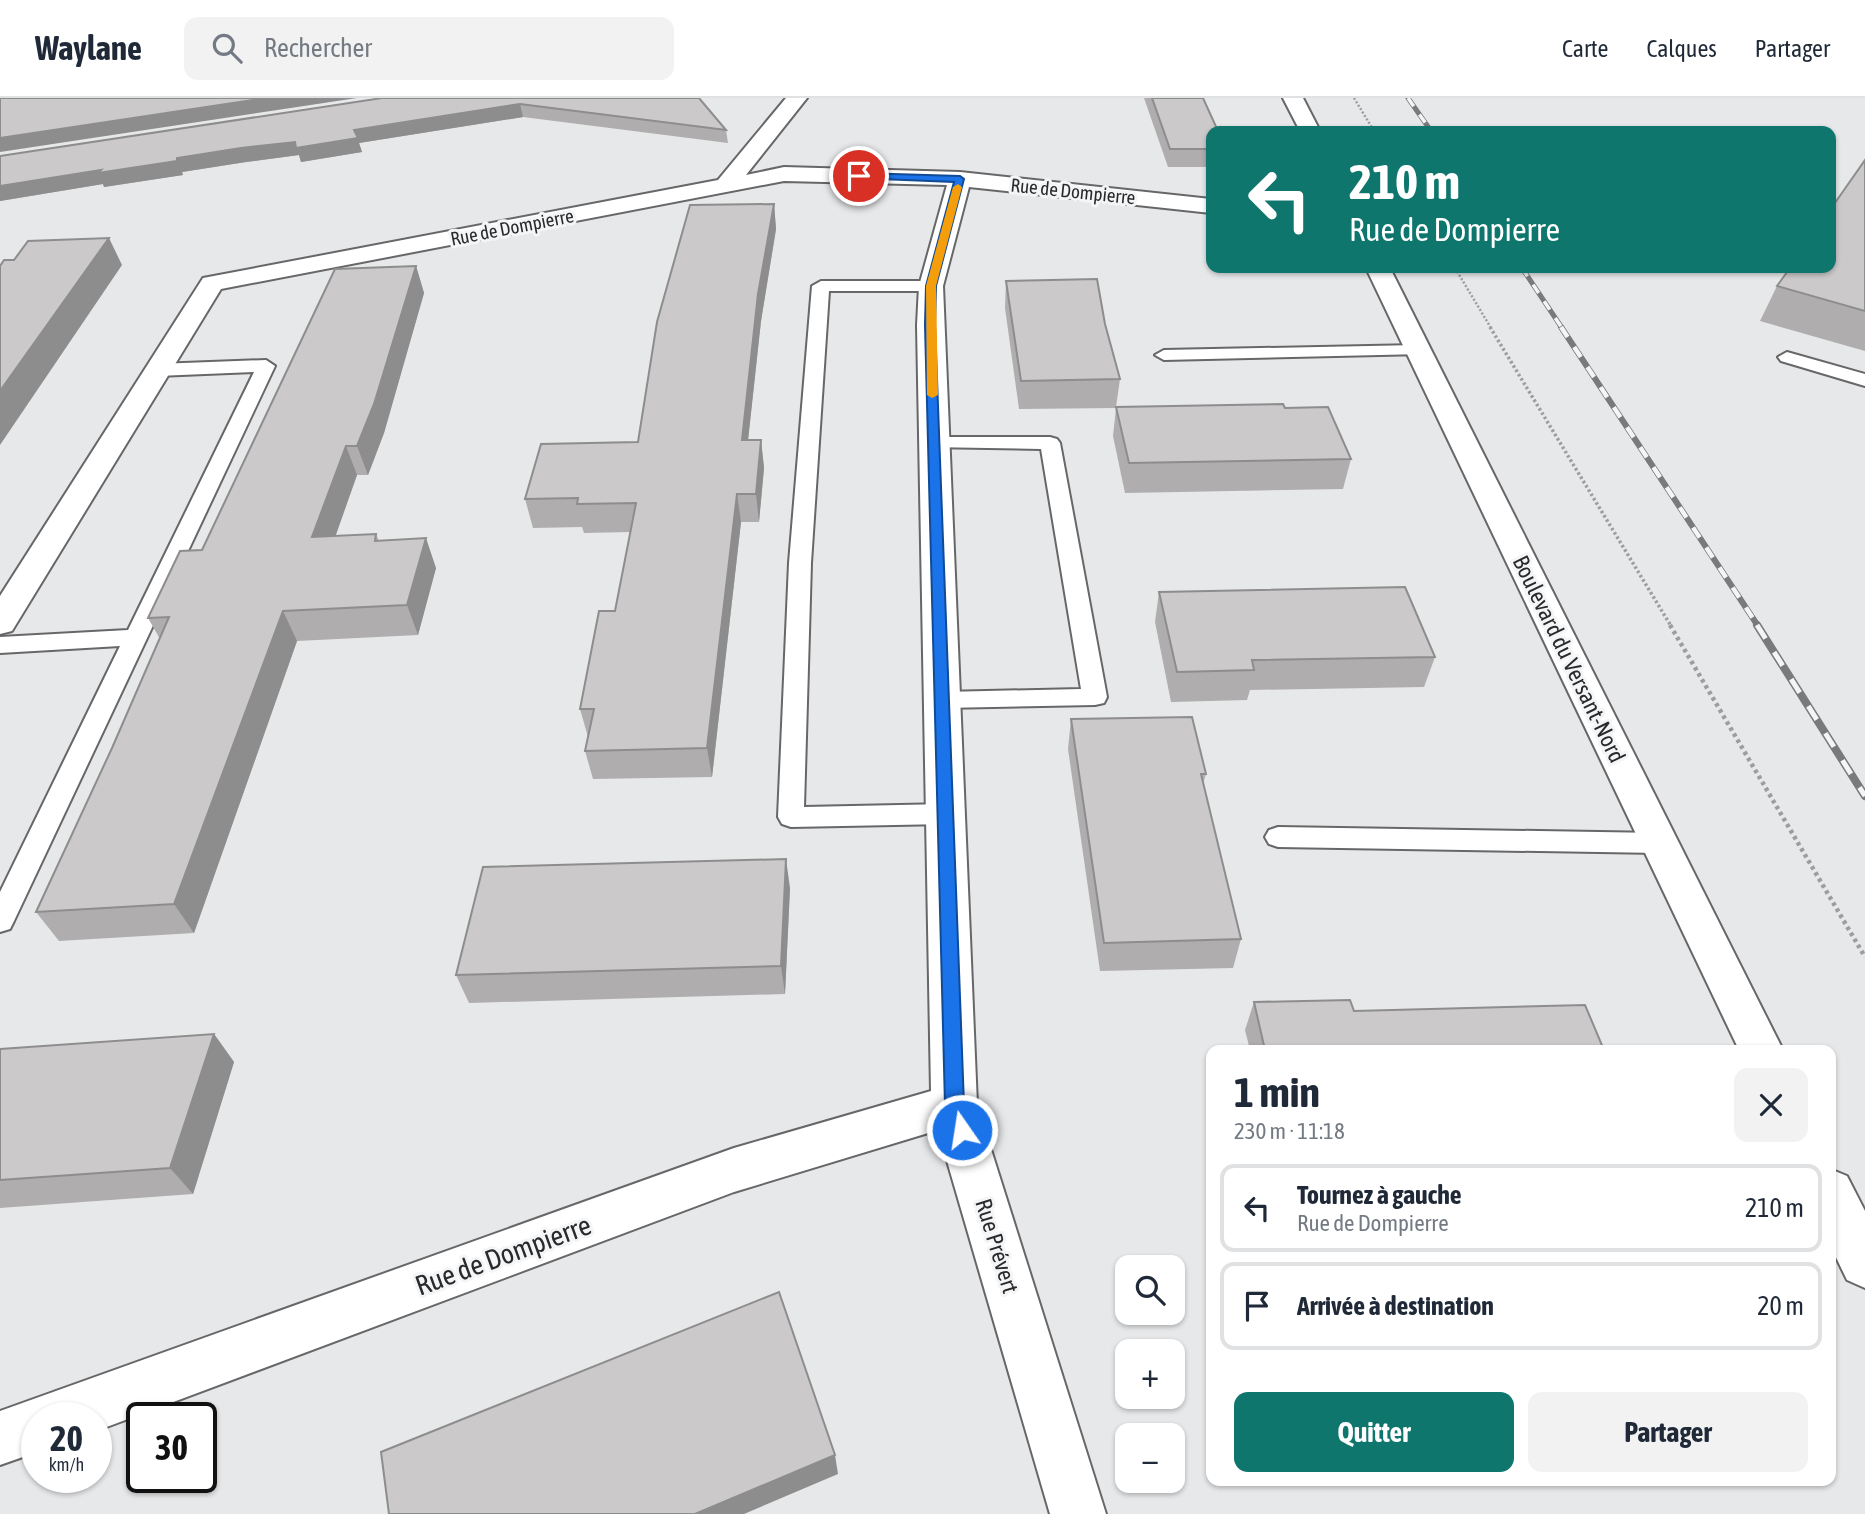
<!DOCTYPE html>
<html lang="fr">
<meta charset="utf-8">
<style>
:root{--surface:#fff;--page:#f2f2f3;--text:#1f2937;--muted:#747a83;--line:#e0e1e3;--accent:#0f766e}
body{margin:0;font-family:"Asap Condensed",sans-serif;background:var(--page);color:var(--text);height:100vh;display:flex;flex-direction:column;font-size:26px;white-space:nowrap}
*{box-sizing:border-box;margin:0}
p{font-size:23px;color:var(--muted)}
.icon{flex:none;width:38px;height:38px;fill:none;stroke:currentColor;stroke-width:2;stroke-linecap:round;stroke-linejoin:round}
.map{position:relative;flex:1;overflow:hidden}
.drawer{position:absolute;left:1206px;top:947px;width:630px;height:441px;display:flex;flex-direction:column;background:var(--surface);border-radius:14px;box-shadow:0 2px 5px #0004}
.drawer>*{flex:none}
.hud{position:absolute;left:1206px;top:28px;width:630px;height:147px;border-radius:14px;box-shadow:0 2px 5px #0004;background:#0f766e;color:#fff;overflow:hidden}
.tools{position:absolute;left:1115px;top:1157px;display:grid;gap:14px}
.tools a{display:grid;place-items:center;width:70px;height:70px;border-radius:14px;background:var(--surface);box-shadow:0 2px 5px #0004;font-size:35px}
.speed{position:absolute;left:21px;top:1304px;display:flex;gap:14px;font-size:35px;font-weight:700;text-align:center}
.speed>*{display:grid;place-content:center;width:91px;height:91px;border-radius:50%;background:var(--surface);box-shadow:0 2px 5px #0004;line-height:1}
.speed small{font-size:18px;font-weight:400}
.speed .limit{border:4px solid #111;border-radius:10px;background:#fff;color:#111}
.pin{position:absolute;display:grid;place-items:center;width:60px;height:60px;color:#fff;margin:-30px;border:4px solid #fff;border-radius:50%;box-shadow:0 2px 7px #0007}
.me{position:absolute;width:77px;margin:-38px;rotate:347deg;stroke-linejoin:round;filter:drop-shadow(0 0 5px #0008)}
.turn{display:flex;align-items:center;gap:24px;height:147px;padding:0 28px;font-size:32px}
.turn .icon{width:91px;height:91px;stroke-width:2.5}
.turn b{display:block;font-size:49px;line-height:60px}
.round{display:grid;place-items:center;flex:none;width:74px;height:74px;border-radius:14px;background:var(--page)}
.overview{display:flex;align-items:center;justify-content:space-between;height:119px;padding:0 28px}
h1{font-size:42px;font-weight:700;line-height:52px}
.action{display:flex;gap:14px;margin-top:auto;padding:14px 28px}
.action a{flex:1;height:80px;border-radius:14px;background:var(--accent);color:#fff;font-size:28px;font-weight:700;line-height:80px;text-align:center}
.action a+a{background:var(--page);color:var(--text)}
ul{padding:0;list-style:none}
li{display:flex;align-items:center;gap:21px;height:88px;margin:0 14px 10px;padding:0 14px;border:4px solid var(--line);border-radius:14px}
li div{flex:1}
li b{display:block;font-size:26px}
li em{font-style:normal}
header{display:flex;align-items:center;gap:42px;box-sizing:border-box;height:98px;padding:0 35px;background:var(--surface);border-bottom:2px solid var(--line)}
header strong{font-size:33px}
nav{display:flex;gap:38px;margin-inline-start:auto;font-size:24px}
.search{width:490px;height:63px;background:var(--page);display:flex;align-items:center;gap:18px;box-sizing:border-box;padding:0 24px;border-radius:14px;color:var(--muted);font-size:26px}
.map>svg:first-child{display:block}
</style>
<header>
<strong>Waylane</strong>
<div class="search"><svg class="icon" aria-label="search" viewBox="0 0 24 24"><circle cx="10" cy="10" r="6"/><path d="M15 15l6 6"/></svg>Rechercher</div>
<nav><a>Carte</a><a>Calques</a><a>Partager</a></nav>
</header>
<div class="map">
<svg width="1865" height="1416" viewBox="0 0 1865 1416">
<rect width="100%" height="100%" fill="#e7e8ea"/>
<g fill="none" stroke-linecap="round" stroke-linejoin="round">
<defs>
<g id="service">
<polygon points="821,183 931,183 940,188 931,193 829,193 811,465 804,709 947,706 956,709 960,716 956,723 947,726 791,729 782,726 778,719 789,465 812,188"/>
<polygon points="1418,247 1427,252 1424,256 1164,262 1155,257 1164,252"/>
<polygon points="1787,254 1865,276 1865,288 1781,263 1778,259"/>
<polygon points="266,262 275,268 14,823 10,831 0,834 0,794 120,548 0,555 0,539 128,532 254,274 157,278 148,272 157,266"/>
<polygon points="934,339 1050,339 1057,341 1060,345 1107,599 1104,605 1095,607 943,610 934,608 931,602 934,596 943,594 1081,591 1041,351 927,349 924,345 927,341"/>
<polygon points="1278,729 1659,735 1669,738 1672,745 1669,752 1659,755 1278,749 1269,746 1265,739 1269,732"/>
</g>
<polygon id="minor" points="786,0 807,0 746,77 784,69 960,74 1211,101 1211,115 969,89 943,188 977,1007 1106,1416 1050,1416 938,1032 734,1094 96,1333 96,1320 37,1320 37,1354 0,1367 0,1313 734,1050 931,993 917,227 919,188 947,87 784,83 221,191 12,533 0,536 0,498 203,180 718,82"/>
<g id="tertiary">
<polygon points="1283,0 1303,0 1320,33 1300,33"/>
<polygon points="1366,170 1390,170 1783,952 1739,952"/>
<polygon points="1830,1071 1847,1078 1865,1113 1865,1190 1847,1182 1830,1147"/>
</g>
</defs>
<use href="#service" stroke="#676769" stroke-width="4"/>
<use href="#minor" stroke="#676769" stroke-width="4"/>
<use href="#tertiary" stroke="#676769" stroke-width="4"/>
<g stroke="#9c9d9e" stroke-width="2.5" stroke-dasharray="2 2" stroke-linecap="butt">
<polyline points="1354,0 1374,33"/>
<polyline points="1455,170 1491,230"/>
</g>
<polyline stroke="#9c9d9e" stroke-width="3.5" stroke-dasharray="2.5 2.5" stroke-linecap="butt" points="1490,229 1671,528"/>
<polyline stroke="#9c9d9e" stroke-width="4.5" stroke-dasharray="3.5 3.5" stroke-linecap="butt" points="1670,527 1865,859"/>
<use href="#service" fill="#fff" fill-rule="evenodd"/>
<use href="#minor" fill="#fff" fill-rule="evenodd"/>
<use href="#tertiary" fill="#fff" fill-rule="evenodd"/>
<defs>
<g id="rail-far2">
<polyline points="1408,0 1431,33"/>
<polyline points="1522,170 1562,230"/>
</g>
<polyline id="rail-far1" points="1561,229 1758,528"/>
<polyline id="rail" points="1757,527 1865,698"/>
</defs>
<use href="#rail-far2" stroke="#797a7b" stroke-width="5"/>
<use href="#rail-far1" stroke="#797a7b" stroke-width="6"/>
<use href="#rail" stroke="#797a7b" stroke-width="8"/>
<use href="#rail-far2" stroke="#f4f5f7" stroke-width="3.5" stroke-dasharray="10" stroke-linecap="butt"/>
<use href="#rail-far1" stroke="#f4f5f7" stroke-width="4.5" stroke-dasharray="12" stroke-linecap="butt"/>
<use href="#rail" stroke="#f4f5f7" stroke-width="5" stroke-dasharray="16" stroke-linecap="butt"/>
</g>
<g fill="#afadae">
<polygon points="382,0 699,0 726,32 728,45 523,19 359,45 362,54 301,64 299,57 246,64 182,74 183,77 104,89 103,86 0,103 0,58"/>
<polygon points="1144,0 1203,0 1211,33 1211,69 1168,69"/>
<polygon points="1865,62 1865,253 1760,223 1777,188"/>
<polygon points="774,106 776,131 761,223 748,342 761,342 764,370 759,424 741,424 712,679 593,681 585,653 588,639 580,611 615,513 630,434 584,435 582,429 533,430 525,401 638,344"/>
<polygon points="416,168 424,195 384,335 368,377 357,377 335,438 376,436 379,443 436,470 418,537 297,543 194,835 59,843 36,814 112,650 160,541 148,520 202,452"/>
<polygon points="1006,183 1105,226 1120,281 1116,309 1285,310 1351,361 1343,391 1125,395 1113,338 1116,310 1019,311 1005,210"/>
<polygon points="1159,494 1435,559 1424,589 1250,592 1247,602 1171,604 1155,524"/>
<polygon points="1071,621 1206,676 1203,686 1241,841 1233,870 1100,873 1068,651"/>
<polygon points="790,790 785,896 469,905 456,877"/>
<polygon points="1254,904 1354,913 1604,952 1250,952 1245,932"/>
<polygon points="214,936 234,964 193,1096 0,1110 0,951"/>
</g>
<g fill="#8e8d8d">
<polygon points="266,0 357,0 0,54 0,40"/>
<polygon points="520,6 523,19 359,45 362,54 301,64 299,57 246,64 182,74 183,77 104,89 103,86 0,103 0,88"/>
<polygon points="774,106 776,131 761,223 745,370 742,342 758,196"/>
<polygon points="109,140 122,167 0,347 0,293"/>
<polygon points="416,168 424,195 384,335 368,377 357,348"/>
<polygon points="761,342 764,370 759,424 756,396"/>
<polygon points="346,348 357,377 325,468 312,439"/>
<polygon points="737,396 741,424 712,679 707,650"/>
<polygon points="426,440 436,470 418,537 407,507"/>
<polygon points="283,513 297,543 194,835 174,806"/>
<polygon points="786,761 790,790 785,896 781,868"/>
<polygon points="214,936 234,964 193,1096 170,1070"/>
<polygon points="835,1357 838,1376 744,1416 695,1416"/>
</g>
<g fill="#cbc9ca" stroke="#8e8d8d" stroke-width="2">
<polygon points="0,0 266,0 0,40"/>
<polygon points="382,0 699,0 726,32 520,6 354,32 358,40 296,50 295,44 241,50 177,60 177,63 98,75 101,72 0,88 0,58"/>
<polygon points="1152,0 1203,0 1218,33 1211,33 1211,51 1170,51"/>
<polygon points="1865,62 1865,213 1777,188 1790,170 1830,170 1830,112"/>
<polygon points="774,106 758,196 742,342 761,342 756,396 737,396 707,650 585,653 594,611 580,611 599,513 615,513 636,405 577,406 578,400 525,401 541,346 638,344 657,224 690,107"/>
<polygon points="109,140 0,293 0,168 4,162 14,162 28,143"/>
<polygon points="416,168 374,306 357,348 346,348 312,439 376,436 375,443 426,440 407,507 283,513 174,806 36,814 112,650 169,519 148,520 180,453 202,452 335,171"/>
<polygon points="1097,181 1105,226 1120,281 1021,283 1006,183"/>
<polygon points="1283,306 1285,310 1328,309 1351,361 1129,365 1116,309"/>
<polygon points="1405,489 1435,559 1252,562 1254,572 1177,574 1159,494"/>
<polygon points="1192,619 1206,676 1201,676 1241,841 1104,845 1071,621"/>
<polygon points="786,761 781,868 456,877 483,769"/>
<polygon points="1350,902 1354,913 1585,907 1604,952 1265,952 1254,904"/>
<polygon points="214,936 170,1070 0,1082 0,951"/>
<polygon points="779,1194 835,1357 695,1416 389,1416 381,1354"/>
</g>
<polygon fill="#1a73e8" stroke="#114b97" stroke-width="2" points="859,75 960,78 964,81 936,188 935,227 964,1007 972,1032 969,1039 962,1041 955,1039 945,1007 925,227 926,188 954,84 856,80 856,76"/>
<polygon fill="#f59e0b" points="958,86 962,89 936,188 938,297 932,300 927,297 926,188 953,89"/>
<g text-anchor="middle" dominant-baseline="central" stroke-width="6" stroke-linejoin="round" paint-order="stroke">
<g font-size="19" fill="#2a2a2b" stroke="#f4f5f7">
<text transform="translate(1073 93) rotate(6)">Rue de Dompierre</text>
<text transform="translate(512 129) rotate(-11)">Rue de Dompierre</text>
</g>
<g font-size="23" fill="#2a2a2b" stroke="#f4f5f7">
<text transform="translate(1569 561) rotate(64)">Boulevard du Versant-Nord</text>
<text transform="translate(997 1148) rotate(73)">Rue Prévert</text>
</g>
<g font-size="28" fill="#2a2a2b" stroke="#f4f5f7">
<text transform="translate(503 1157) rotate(-20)">Rue de Dompierre</text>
</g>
</g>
</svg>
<div class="tools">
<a><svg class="icon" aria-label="search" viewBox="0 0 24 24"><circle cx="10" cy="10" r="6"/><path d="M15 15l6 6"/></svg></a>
<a>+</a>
<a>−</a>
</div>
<div class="speed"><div>20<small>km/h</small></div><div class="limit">30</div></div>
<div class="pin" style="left:859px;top:78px;background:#d93025"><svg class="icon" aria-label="arrive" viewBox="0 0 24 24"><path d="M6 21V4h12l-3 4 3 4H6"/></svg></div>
<svg class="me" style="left:962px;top:1032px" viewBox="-20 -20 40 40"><circle r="17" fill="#1a73e8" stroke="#fff" stroke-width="3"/><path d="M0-11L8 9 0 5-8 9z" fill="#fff"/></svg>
<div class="hud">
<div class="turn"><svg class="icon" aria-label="left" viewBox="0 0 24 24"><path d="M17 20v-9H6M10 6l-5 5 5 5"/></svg><div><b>210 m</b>Rue de Dompierre</div></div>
</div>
<section class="drawer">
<div class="overview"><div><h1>1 min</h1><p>230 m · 11:18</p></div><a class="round"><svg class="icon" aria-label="close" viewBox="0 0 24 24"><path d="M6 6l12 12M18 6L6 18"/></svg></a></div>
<ul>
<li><svg class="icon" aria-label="left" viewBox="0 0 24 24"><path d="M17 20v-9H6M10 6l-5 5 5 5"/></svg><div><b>Tournez à gauche</b><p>Rue de Dompierre</p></div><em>210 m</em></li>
<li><svg class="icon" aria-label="arrive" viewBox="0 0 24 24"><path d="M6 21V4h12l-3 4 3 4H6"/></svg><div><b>Arrivée à destination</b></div><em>20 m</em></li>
</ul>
<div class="action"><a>Quitter</a><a>Partager</a></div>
</section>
</div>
